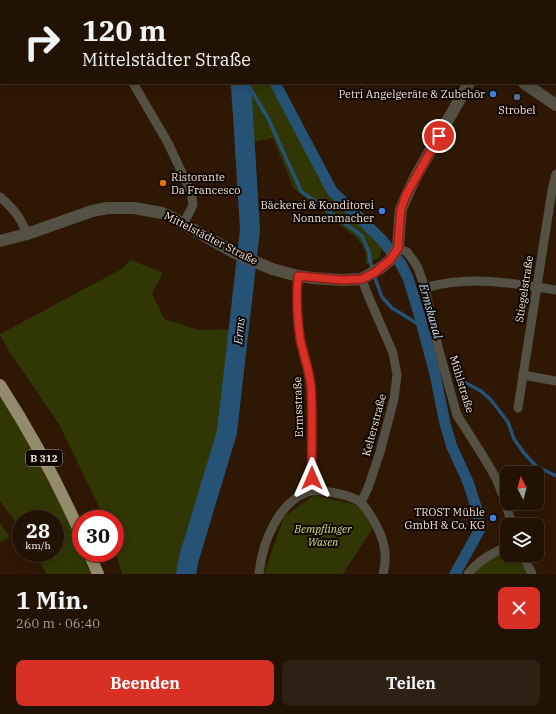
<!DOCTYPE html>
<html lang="de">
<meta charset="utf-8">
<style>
:root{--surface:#221203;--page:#2e2012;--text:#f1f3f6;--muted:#a29e9a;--line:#3f3225;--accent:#d93025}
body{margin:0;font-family:"IBM Plex Serif",serif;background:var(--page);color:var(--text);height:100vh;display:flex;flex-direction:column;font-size:15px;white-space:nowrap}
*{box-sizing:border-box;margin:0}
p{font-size:13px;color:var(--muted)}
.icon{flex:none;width:22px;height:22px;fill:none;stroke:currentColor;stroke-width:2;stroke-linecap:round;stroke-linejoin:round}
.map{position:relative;height:574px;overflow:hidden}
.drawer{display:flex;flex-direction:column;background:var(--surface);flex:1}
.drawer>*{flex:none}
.banner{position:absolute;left:0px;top:0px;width:556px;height:84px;box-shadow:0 2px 10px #0003,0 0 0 1px var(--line);background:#221203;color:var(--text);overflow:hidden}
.needle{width:26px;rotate:353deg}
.controls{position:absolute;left:500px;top:466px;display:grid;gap:8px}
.controls a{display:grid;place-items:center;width:44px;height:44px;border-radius:8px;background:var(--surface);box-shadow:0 2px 10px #0003,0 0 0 1px var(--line);font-size:20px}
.speed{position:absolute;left:12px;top:510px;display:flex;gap:8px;font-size:20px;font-weight:700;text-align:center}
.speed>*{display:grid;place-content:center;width:52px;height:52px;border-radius:50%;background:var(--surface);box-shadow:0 2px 10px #0003,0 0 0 1px var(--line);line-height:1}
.speed small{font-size:10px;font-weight:400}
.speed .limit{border:6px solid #d22;background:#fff;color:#111}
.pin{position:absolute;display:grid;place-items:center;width:34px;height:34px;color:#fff;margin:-17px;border:2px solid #fff;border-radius:50%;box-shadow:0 1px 4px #0007}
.me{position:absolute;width:44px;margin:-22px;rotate:0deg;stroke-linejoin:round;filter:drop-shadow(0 0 3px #0008)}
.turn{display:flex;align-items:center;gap:14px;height:84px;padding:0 16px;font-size:18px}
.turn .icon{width:52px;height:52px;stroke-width:2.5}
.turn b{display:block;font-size:28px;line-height:34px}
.round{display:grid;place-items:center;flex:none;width:42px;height:42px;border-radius:8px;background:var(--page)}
.overview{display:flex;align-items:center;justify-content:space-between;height:68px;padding:0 16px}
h1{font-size:24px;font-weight:700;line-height:30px}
.primary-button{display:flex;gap:8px;margin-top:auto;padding:8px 16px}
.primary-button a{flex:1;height:46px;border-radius:8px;background:var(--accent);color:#fff;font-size:16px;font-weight:700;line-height:46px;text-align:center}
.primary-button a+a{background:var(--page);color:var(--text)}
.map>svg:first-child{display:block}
</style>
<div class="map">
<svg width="556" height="574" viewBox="0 0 556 574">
<rect width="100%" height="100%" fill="#2e1804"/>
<g fill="#303704">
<polygon points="162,0 228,0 228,1 163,1"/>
<polygon points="230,83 270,83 328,191 382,246 380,257 366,265 365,250 357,238 294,189 273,138 236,146"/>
<polygon points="131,260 163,273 152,294 164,319 198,330 236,329 216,456 186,574 122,574 115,551 115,519 105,519 59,424 9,351 0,335 0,334 120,270"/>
<polygon points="0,396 30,446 67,518 91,574 46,574 36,553 55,553 55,519 21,519 21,529 0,501"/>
<polygon points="314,495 360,506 372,529 343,574 264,574 284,517"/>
<polygon points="0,523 10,537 0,543"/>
<polygon points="507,549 507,555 519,555 528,574 474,574 478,567"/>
</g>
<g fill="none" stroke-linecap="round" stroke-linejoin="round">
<g stroke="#265276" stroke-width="3.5">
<polyline points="247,83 268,118 301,191 362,236 369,252 370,261 376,281 382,297 392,308 423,327"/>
<polyline points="460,380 481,391 491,400 508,422 514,439 524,453 536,466 556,476"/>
</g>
<g stroke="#265276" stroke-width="11">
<polyline points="231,0 232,1"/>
<polyline points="275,83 332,191 382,240 401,264 408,278 419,314 435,374 445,424 452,447 468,482 477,510 480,529 455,574"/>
</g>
<g stroke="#265276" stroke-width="20">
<polyline points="174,0 175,1"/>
<polyline points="186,574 189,558 227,432 250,230 241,83"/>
</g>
<g stroke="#545043" stroke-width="9">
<polyline points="44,0 45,1"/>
<polyline points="348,1 348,0"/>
<polyline points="555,55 556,54"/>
<polyline points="133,83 168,143 191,192 193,205 184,223"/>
<path d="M0 197C13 208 21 218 27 234"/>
<polyline points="398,248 407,252 413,260 418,268 425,288 438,347 457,415 483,456 496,478 505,501 512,525"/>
<path d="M298 276C296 297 297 317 300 337 303 353 309 368 310 384 314 419 311 456 312 491"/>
<path d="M425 288C468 275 513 283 556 290"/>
<polyline points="523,375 556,381"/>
<polyline points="518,408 552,190 556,174"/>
<polyline points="361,502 368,488 380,452 394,399 397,375 393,353 367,293 362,279"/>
<polyline points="523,555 532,574"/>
<path d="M259 574C262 544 278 500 311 491 319 489 328 492 335 493 361 498 364 503 376 525 385 541 388 556 383 574"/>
<path d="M468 574C478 561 491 553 507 547"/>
</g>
<g stroke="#545043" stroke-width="12">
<polyline points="392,0 395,1"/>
<polyline points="524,83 556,105"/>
<polyline points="0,241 27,234 92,211 108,208 134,208 162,213 173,218 235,253 272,269 298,276 313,278 342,280 362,279 382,267 390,260 398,248 400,218 401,209 407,195 416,176 469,83"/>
</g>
<g stroke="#948b6d" stroke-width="12">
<path d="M0 385C31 433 58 483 81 535"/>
<polyline points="89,553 98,574"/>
</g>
</g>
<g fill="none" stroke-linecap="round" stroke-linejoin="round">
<defs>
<path id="route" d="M312 478C311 448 313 417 311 386 309 369 303 354 300 338 297 317 296 297 298 276L342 280 362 279 374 273 390 260 398 248 400 218 401 209 406 195 439 136"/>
</defs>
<use href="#route" stroke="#8d1f18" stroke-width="10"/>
<use href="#route" stroke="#d93025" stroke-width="7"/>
</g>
<g fill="#3f7fe0" stroke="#0f0602" stroke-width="1.5">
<circle cx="493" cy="94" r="4"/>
<circle cx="382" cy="211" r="4"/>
<circle cx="493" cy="518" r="4"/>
</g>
<circle fill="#5c6f8a" stroke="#0f0602" stroke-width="1.5" cx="517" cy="97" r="4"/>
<circle fill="#e8710a" stroke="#0f0602" stroke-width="1.5" cx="163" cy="183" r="4"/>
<g text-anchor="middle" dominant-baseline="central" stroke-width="4" stroke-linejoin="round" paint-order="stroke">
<rect fill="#0f0602" stroke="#aea096" stroke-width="1" x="26" y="450" width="36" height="16" rx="3"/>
<g font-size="10" font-weight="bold" fill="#f2e2d6">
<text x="44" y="458">B 312</text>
</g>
<g font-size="11" fill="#f2e2d6" stroke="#0f0602" text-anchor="end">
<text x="485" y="94">Petri Angelgeräte &amp; Zubehör</text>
<text x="517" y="110" text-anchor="middle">Strobel</text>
<text x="171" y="177" text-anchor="start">Ristorante<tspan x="171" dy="13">Da Francesco</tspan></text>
<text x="374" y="205">Bäckerei &amp; Konditorei<tspan x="374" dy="13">Nonnenmacher</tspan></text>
<text x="485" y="512">TROST Mühle<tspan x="485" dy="13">GmbH &amp; Co. KG</tspan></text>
</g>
<g font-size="11" fill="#f2e2d6" stroke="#0f0602">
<text transform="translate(211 238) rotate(27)">Mittelstädter Straße</text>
<text transform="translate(524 289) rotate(-81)">Stiegelstraße</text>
<text transform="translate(462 384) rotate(73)">Mühlstraße</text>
<text transform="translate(298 407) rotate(-92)">Ermsstraße</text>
<text transform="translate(374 425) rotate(-75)">Kelterstraße</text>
</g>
<g font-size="11" font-style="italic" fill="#d1e18e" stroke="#0f0602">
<text x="323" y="529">Bempflinger<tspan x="323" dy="13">Wasen</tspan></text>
</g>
<g font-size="12" font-style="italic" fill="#c4def6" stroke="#0f0602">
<text transform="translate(431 311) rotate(74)">Ermskanal</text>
<text transform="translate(239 331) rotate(-84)">Erms</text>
</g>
</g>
</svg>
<div class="controls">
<a><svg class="needle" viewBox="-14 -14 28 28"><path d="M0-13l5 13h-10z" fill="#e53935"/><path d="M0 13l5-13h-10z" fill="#a29e9a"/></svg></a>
<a><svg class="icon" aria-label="layers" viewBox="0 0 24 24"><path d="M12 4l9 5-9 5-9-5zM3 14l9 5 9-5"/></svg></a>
</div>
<div class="speed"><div>28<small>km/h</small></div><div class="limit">30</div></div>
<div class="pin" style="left:439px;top:136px;background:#d93025"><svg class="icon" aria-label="arrive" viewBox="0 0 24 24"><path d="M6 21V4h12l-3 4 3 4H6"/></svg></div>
<svg class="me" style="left:312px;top:478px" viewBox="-20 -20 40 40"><path d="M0-17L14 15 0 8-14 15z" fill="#d93025" stroke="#fff" stroke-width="4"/></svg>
<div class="banner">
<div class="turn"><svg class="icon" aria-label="right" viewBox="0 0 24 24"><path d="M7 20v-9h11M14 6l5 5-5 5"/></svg><div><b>120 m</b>Mittelstädter Straße</div></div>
</div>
</div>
<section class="drawer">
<div class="overview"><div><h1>1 Min.</h1><p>260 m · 06:40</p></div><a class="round" style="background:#d93025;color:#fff"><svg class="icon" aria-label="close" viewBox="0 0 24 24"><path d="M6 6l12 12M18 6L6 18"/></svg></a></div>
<div class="primary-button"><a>Beenden</a><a>Teilen</a></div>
</section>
